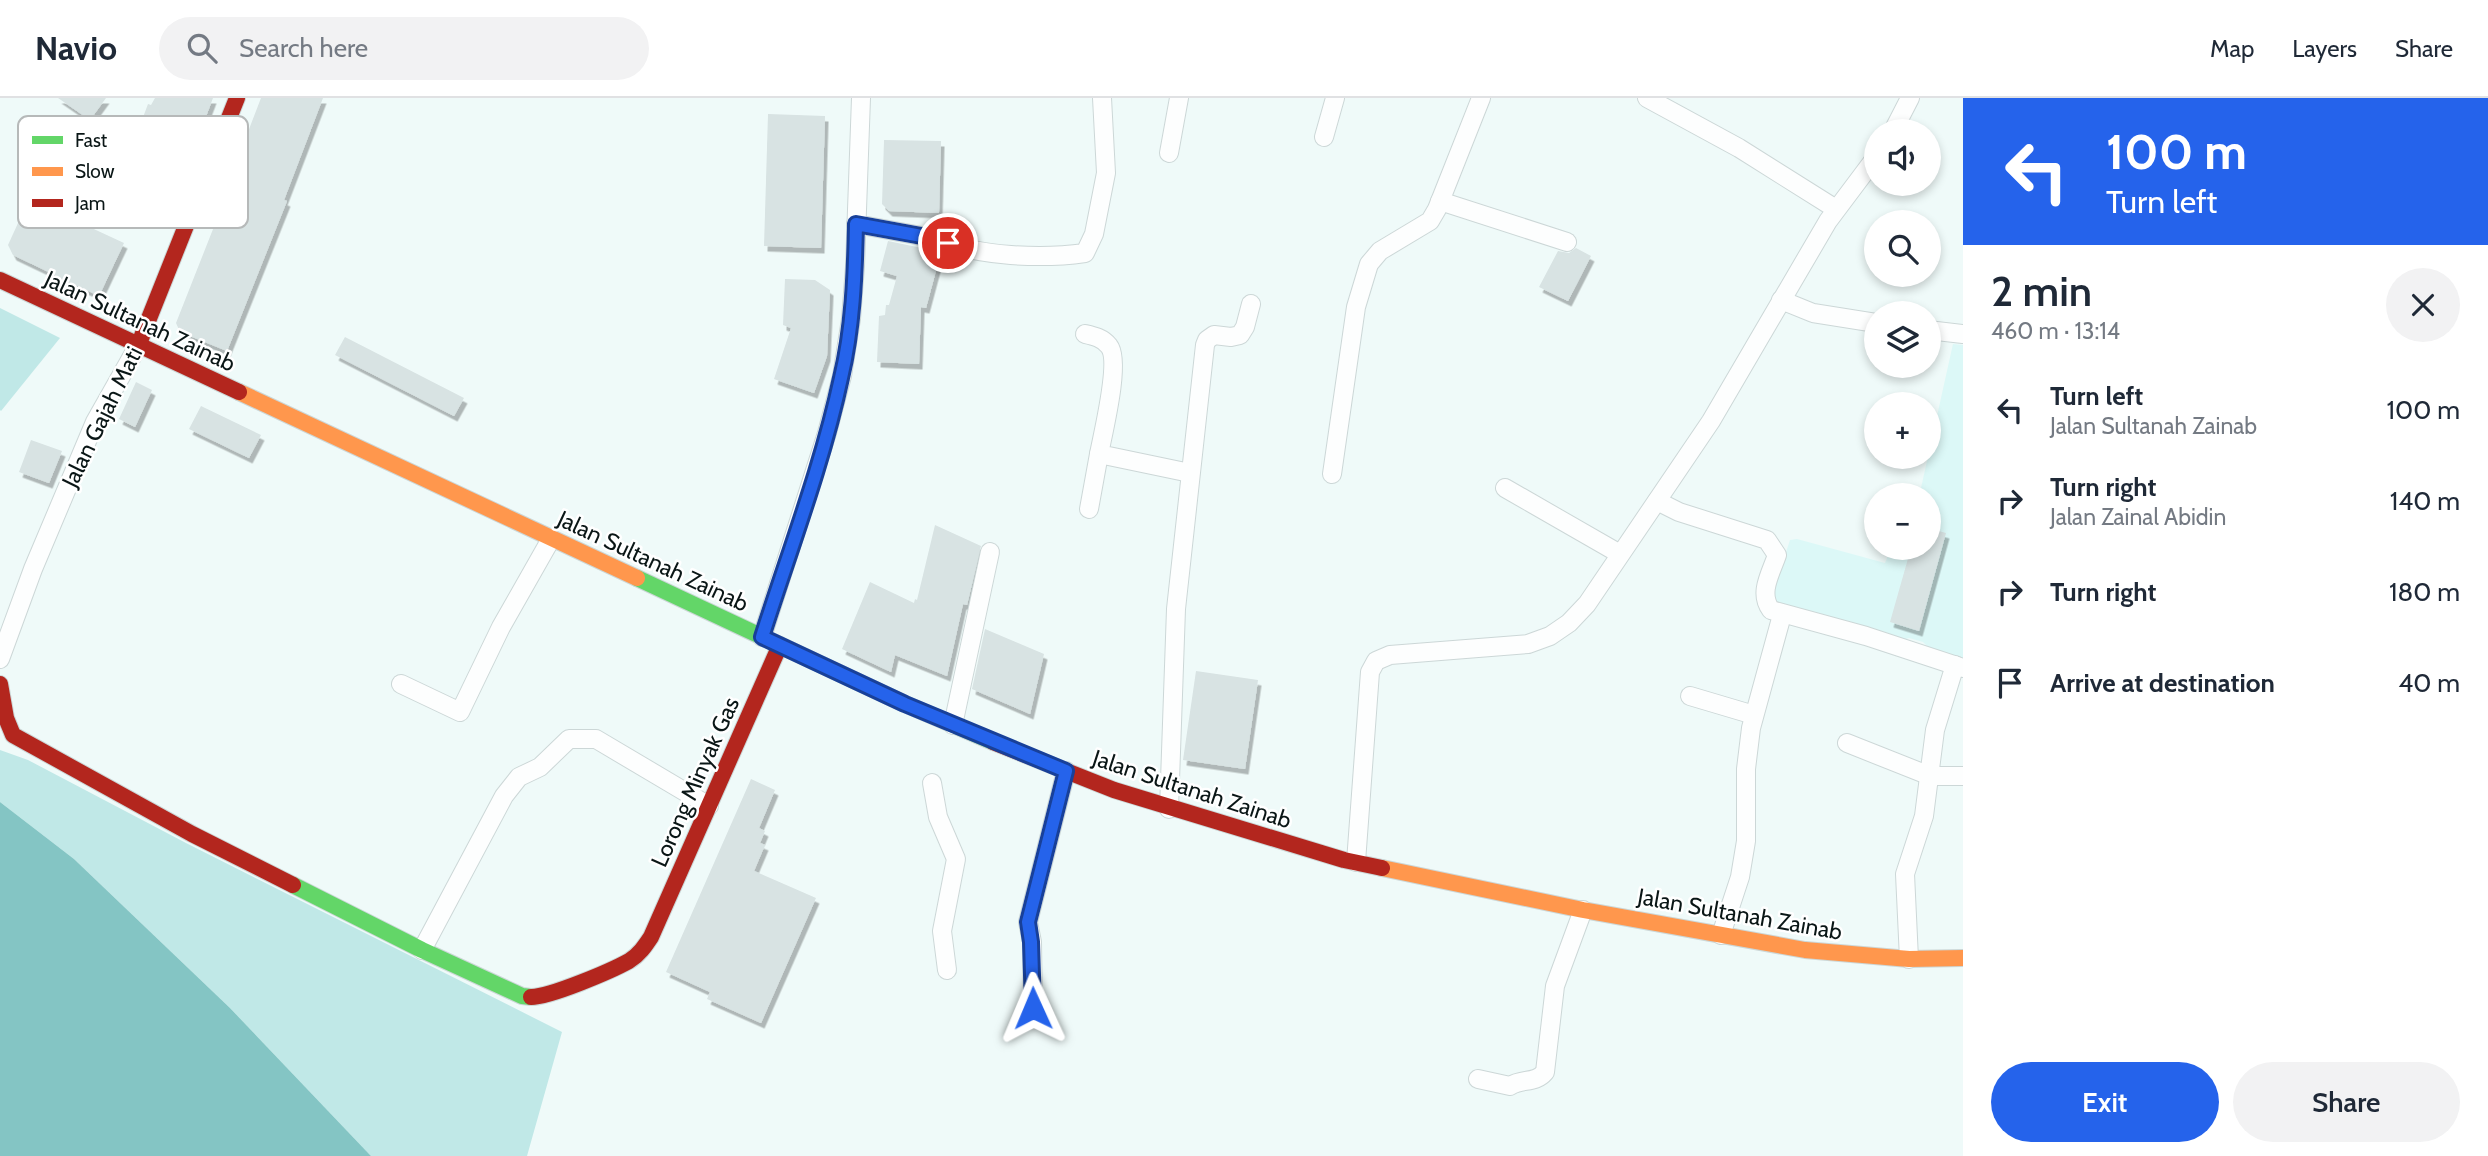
<!DOCTYPE html>
<meta charset="utf-8">
<style>
:root{--surface:#fff;--page:#f2f2f3;--text:#1f2937;--muted:#747a83;--line:#e0e1e3;--accent:#2563eb}
body{margin:0;font-family:Cabin,sans-serif;background:var(--page);color:var(--text);height:100vh;display:flex;flex-direction:column;font-size:26px;white-space:nowrap}
*{box-sizing:border-box;margin:0}
p{font-size:23px;color:var(--muted)}
.icon{flex:none;width:38px;height:38px;fill:none;stroke:currentColor;stroke-width:2;stroke-linecap:round;stroke-linejoin:round}
.map{position:relative;flex:1;overflow:hidden}
.details{display:flex;flex-direction:column;background:var(--surface);width:525px}
.details>*{flex:none}
.top-card{background:#2563eb;color:#fff;overflow:hidden}
.tools{position:absolute;left:1864px;top:21px;display:grid;gap:14px}
.tools a{display:grid;place-items:center;width:77px;height:77px;border-radius:50%;background:var(--surface);box-shadow:0 4px 10px #0003;font-size:35px}
.pin{position:absolute;display:grid;place-items:center;width:60px;height:60px;color:#fff;margin:-30px;border:4px solid #fff;border-radius:50%;box-shadow:0 2px 7px #0007}
.me{position:absolute;width:77px;margin:-38px;rotate:359deg;stroke-linejoin:round;filter:drop-shadow(0 0 5px #0008)}
.turn{display:flex;align-items:center;gap:24px;height:147px;padding:0 28px;font-size:32px}
.turn .icon{width:91px;height:91px;stroke-width:2.5}
.turn b{display:block;font-size:49px;line-height:60px}
.round{display:grid;place-items:center;flex:none;width:74px;height:74px;border-radius:37px;background:var(--page)}
.overview{display:flex;align-items:center;justify-content:space-between;height:119px;padding:0 28px}
h1{font-size:42px;font-weight:600;line-height:52px}
.primary-button{display:flex;gap:14px;margin-top:auto;padding:14px 28px}
.primary-button a{flex:1;height:80px;border-radius:42px;background:var(--accent);color:#fff;font-size:28px;font-weight:600;line-height:80px;text-align:center}
.primary-button a+a{background:var(--page);color:var(--text)}
ul{padding:0;list-style:none}
li{display:flex;align-items:center;gap:21px;height:91px;padding:0 28px}
li div{flex:1}
li b{display:block;font-size:26px}
li em{font-style:normal}
header{display:flex;align-items:center;gap:42px;box-sizing:border-box;height:98px;padding:0 35px;background:var(--surface);border-bottom:2px solid var(--line)}
header strong{font-size:33px}
nav{display:flex;gap:38px;margin-inline-start:auto;font-size:24px}
.search{width:490px;height:63px;background:var(--page);display:flex;align-items:center;gap:18px;box-sizing:border-box;padding:0 24px;border-radius:38px;color:var(--muted);font-size:26px}
main{display:flex;flex:1;min-height:0}
.map>svg:first-child{display:block}
</style>
<header>
<strong>Navio</strong>
<div class="search"><svg class="icon" aria-label="search" viewBox="0 0 24 24"><circle cx="10" cy="10" r="6"/><path d="M15 15l6 6"/></svg>Search here</div>
<nav><a>Map</a><a>Layers</a><a>Share</a></nav>
</header>
<main>
<div class="map">
<svg width="1963" height="1058" viewBox="0 0 1963 1058">
<defs>
<filter id="shadow"><feDropShadow dx="3.5" dy="5.5" stdDeviation="0" flood-color="#0004"/></filter>
</defs>
<rect width="100%" height="100%" fill="#effaf9"/>
<polygon fill="#dcf8f7" points="1953,246 1963,247 1963,560 1929,550 1923,544 1909,540 1903,542 1774,507 1770,502 1790,442 1797,441 1885,465 1891,450 1928,450 1928,397 1911,397 1921,390"/>
<g fill="#c0e8e7">
<polygon points="0,210 60,240 1,313 0,312"/>
<polygon points="0,652 28,662 186,745 562,934 527,1058 371,1058 230,910 74,761 0,704"/>
</g>
<polygon fill="#84c5c4" points="0,704 74,761 230,910 371,1058 0,1058"/>
<g fill="#d8e3e3" filter="url(#shadow)">
<polygon points="58,0 106,0 90,22"/>
<polygon points="155,0 213,0 182,82 127,62 148,6 151,7"/>
<polygon points="261,0 323,0 284,102 287,103 227,253 180,234 176,225 230,88 248,79 241,52"/>
<polygon points="768,16 825,18 821,150 764,148"/>
<polygon points="884,42 941,43 939,115 889,113 882,106"/>
<polygon points="29,101 124,145 99,198 13,157 8,147"/>
<polygon points="888,143 941,154 926,210 921,209 919,266 877,264 879,218 885,217 886,207 889,207 897,178 880,173"/>
<polygon points="1576,150 1591,158 1568,203 1539,189 1558,153 1569,155"/>
<polygon points="785,181 815,182 830,192 827,258 814,295 774,281 791,230 783,227"/>
<polygon points="345,239 464,300 454,318 335,257"/>
<polygon points="136,284 152,292 135,329 119,321"/>
<polygon points="201,308 261,337 249,360 189,331"/>
<polygon points="31,342 62,353 49,385 19,374"/>
<polygon points="935,427 981,448 967,507 963,506 947,578 895,557 891,574 842,551 870,484 914,505 915,501 917,502"/>
<polygon points="1928,430 1946,435 1919,533 1890,524 1911,450 1928,450"/>
<polygon points="985,531 1044,556 1030,616 972,591"/>
<polygon points="1196,573 1258,582 1245,671 1183,662"/>
<polygon points="751,681 775,692 759,730 765,733 760,745 765,747 754,773 816,800 761,925 707,901 710,894 666,874"/>
</g>
<g fill="none" stroke-linecap="round" stroke-linejoin="round">
<defs>
<g id="street">
<polyline points="1647,0 1739,50 1836,111"/>
<polyline points="1893,33 1910,0"/>
<polyline points="1324,39 1335,0"/>
<polyline points="1169,55 1179,0"/>
<polyline points="1440,103 1567,144"/>
<path d="M856 126 938 141C978 159 1043 161 1085 155L1094 136 1106 75 1102 0"/>
<polyline points="1781,202 1813,215 1876,225"/>
<polyline points="1928,232 1963,236"/>
<path d="M1085 236C1094 238 1103 240 1109 248 1121 263 1103 335 1099 356L1190 375"/>
<polyline points="1332,376 1356,209 1369,166 1380,153 1430,123 1437,111 1481,0"/>
<polyline points="1505,390 1620,456"/>
<path d="M1657 403 1679 414 1767 442 1777 457C1771 475 1758 495 1771 512L1866 538 1963 570"/>
<polyline points="1089,411 1099,356"/>
<polyline points="762,539 827,335 842,278 851,221 855,168 861,0"/>
<polyline points="0,561 33,471 95,324 138,248"/>
<polyline points="401,586 460,614 501,529 551,441"/>
<polyline points="1690,598 1754,617"/>
<polyline points="953,627 990,454"/>
<polyline points="1847,645 1930,678 1963,678"/>
<polyline points="932,685 938,719 956,761 942,833 947,872"/>
<polyline points="1169,711 1176,511 1205,247 1207,242 1214,237 1231,239 1240,237 1245,229 1251,206"/>
<polyline points="1356,764 1370,574 1376,563 1390,557 1528,546 1550,538 1569,525 1587,506 1711,323 1828,123 1876,59"/>
<polyline points="1721,837 1740,779 1746,743 1746,671 1751,630 1782,517"/>
<polyline points="422,852 504,698 519,679 540,669 569,641 596,641 709,708"/>
<polyline points="1909,861 1905,776 1924,718 1935,632 1955,567"/>
<polyline points="1033,910 1032,844 1028,824 1066,673"/>
<path d="M1478 981 1510 988C1522 980 1535 986 1545 974L1555 888 1583 812"/>
</g>
<g id="fast">
<polyline points="637,480 905,606 993,644"/>
<polyline points="293,787 422,852 522,898 531,899"/>
</g>
<g id="slow">
<polyline points="239,294 637,480"/>
<polyline points="1382,770 1583,812 1805,852 1909,861 1963,860"/>
</g>
<g id="jam">
<polyline points="0,182 239,294"/>
<polyline points="138,248 237,0"/>
<polyline points="0,586 6,620 13,637 192,736 293,787"/>
<polyline points="993,644 1114,692 1344,762 1382,770"/>
<path d="M531 899C550 899 611 873 629 863 639 857 645 848 651 839L780 547"/>
</g>
</defs>
<use href="#street" stroke="#ccd7d7" stroke-width="20"/>
<use href="#fast" stroke="#ccd7d7" stroke-width="18"/>
<use href="#slow" stroke="#ccd7d7" stroke-width="18"/>
<use href="#jam" stroke="#ccd7d7" stroke-width="18"/>
<use href="#street" stroke="#fdfefe" stroke-width="18"/>
<use href="#fast" stroke="#63d668" stroke-width="16"/>
<use href="#slow" stroke="#ff974d" stroke-width="16"/>
<use href="#jam" stroke="#b3261e" stroke-width="16"/>
</g>
<g fill="none" stroke-linecap="round" stroke-linejoin="round">
<defs>
<path id="route" d="M948 145 938 141 856 126C855 177 853 230 841 280 822 368 789 454 762 539L905 606 1066 673 1028 824 1031 844 1033 910"/>
</defs>
<use href="#route" stroke="#184099" stroke-width="18"/>
<use href="#route" stroke="#2563eb" stroke-width="12"/>
</g>
<g text-anchor="middle" dominant-baseline="central" stroke-width="5" stroke-linejoin="round" paint-order="stroke">
<g font-size="23" fill="#0a1616" stroke="#fff">
<text transform="translate(140 223) rotate(25)">Jalan Sultanah Zainab</text>
<text transform="translate(102 319) rotate(-64)">Jalan Gajah Mati</text>
<text transform="translate(653 463) rotate(25)">Jalan Sultanah Zainab</text>
<text transform="translate(695 684) rotate(-66)">Lorong Minyak Gas</text>
<text transform="translate(1192 691) rotate(18)">Jalan Sultanah Zainab</text>
<text transform="translate(1740 816) rotate(10)">Jalan Sultanah Zainab</text>
</g>
</g>
<rect x="18" y="18" width="230" height="112" rx="10" fill="#fff" stroke="#b6b9b9" stroke-width="2"/>
<rect x="32" y="38" width="31" height="8" fill="#63d668"/>
<rect x="32" y="69" width="31" height="9" fill="#ff974d"/>
<rect x="32" y="101" width="31" height="8" fill="#b3261e"/>
<g font-size="19" fill="#0a1616">
<text x="75" y="49">Fast</text>
<text x="75" y="80">Slow</text>
<text x="75" y="112">Jam</text>
</g>
</svg>
<div class="tools">
<a><svg class="icon" aria-label="sound" viewBox="0 0 24 24"><path d="M4 9h4l5-4v14l-5-4H4zM17 9q2 3 0 6"/></svg></a>
<a><svg class="icon" aria-label="search" viewBox="0 0 24 24"><circle cx="10" cy="10" r="6"/><path d="M15 15l6 6"/></svg></a>
<a><svg class="icon" aria-label="layers" viewBox="0 0 24 24"><path d="M12 4l9 5-9 5-9-5zM3 14l9 5 9-5"/></svg></a>
<a>+</a>
<a>−</a>
</div>
<div class="pin" style="left:948px;top:145px;background:#d93025"><svg class="icon" aria-label="arrive" viewBox="0 0 24 24"><path d="M6 21V4h12l-3 4 3 4H6"/></svg></div>
<svg class="me" style="left:1033px;top:910px" viewBox="-20 -20 40 40"><path d="M0-17L14 15 0 8-14 15z" fill="#2563eb" stroke="#fff" stroke-width="4"/></svg>
</div>
<section class="details">
<div class="top-card">
<div class="turn"><svg class="icon" aria-label="left" viewBox="0 0 24 24"><path d="M17 20v-9H6M10 6l-5 5 5 5"/></svg><div><b>100 m</b>Turn left</div></div>
</div>
<div class="overview"><div><h1>2 min</h1><p>460 m · 13:14</p></div><a class="round"><svg class="icon" aria-label="close" viewBox="0 0 24 24"><path d="M6 6l12 12M18 6L6 18"/></svg></a></div>
<ul>
<li><svg class="icon" aria-label="left" viewBox="0 0 24 24"><path d="M17 20v-9H6M10 6l-5 5 5 5"/></svg><div><b>Turn left</b><p>Jalan Sultanah Zainab</p></div><em>100 m</em></li>
<li><svg class="icon" aria-label="right" viewBox="0 0 24 24"><path d="M7 20v-9h11M14 6l5 5-5 5"/></svg><div><b>Turn right</b><p>Jalan Zainal Abidin</p></div><em>140 m</em></li>
<li><svg class="icon" aria-label="right" viewBox="0 0 24 24"><path d="M7 20v-9h11M14 6l5 5-5 5"/></svg><div><b>Turn right</b></div><em>180 m</em></li>
<li><svg class="icon" aria-label="arrive" viewBox="0 0 24 24"><path d="M6 21V4h12l-3 4 3 4H6"/></svg><div><b>Arrive at destination</b></div><em>40 m</em></li>
</ul>
<div class="primary-button"><a>Exit</a><a>Share</a></div>
</section>
</main>
